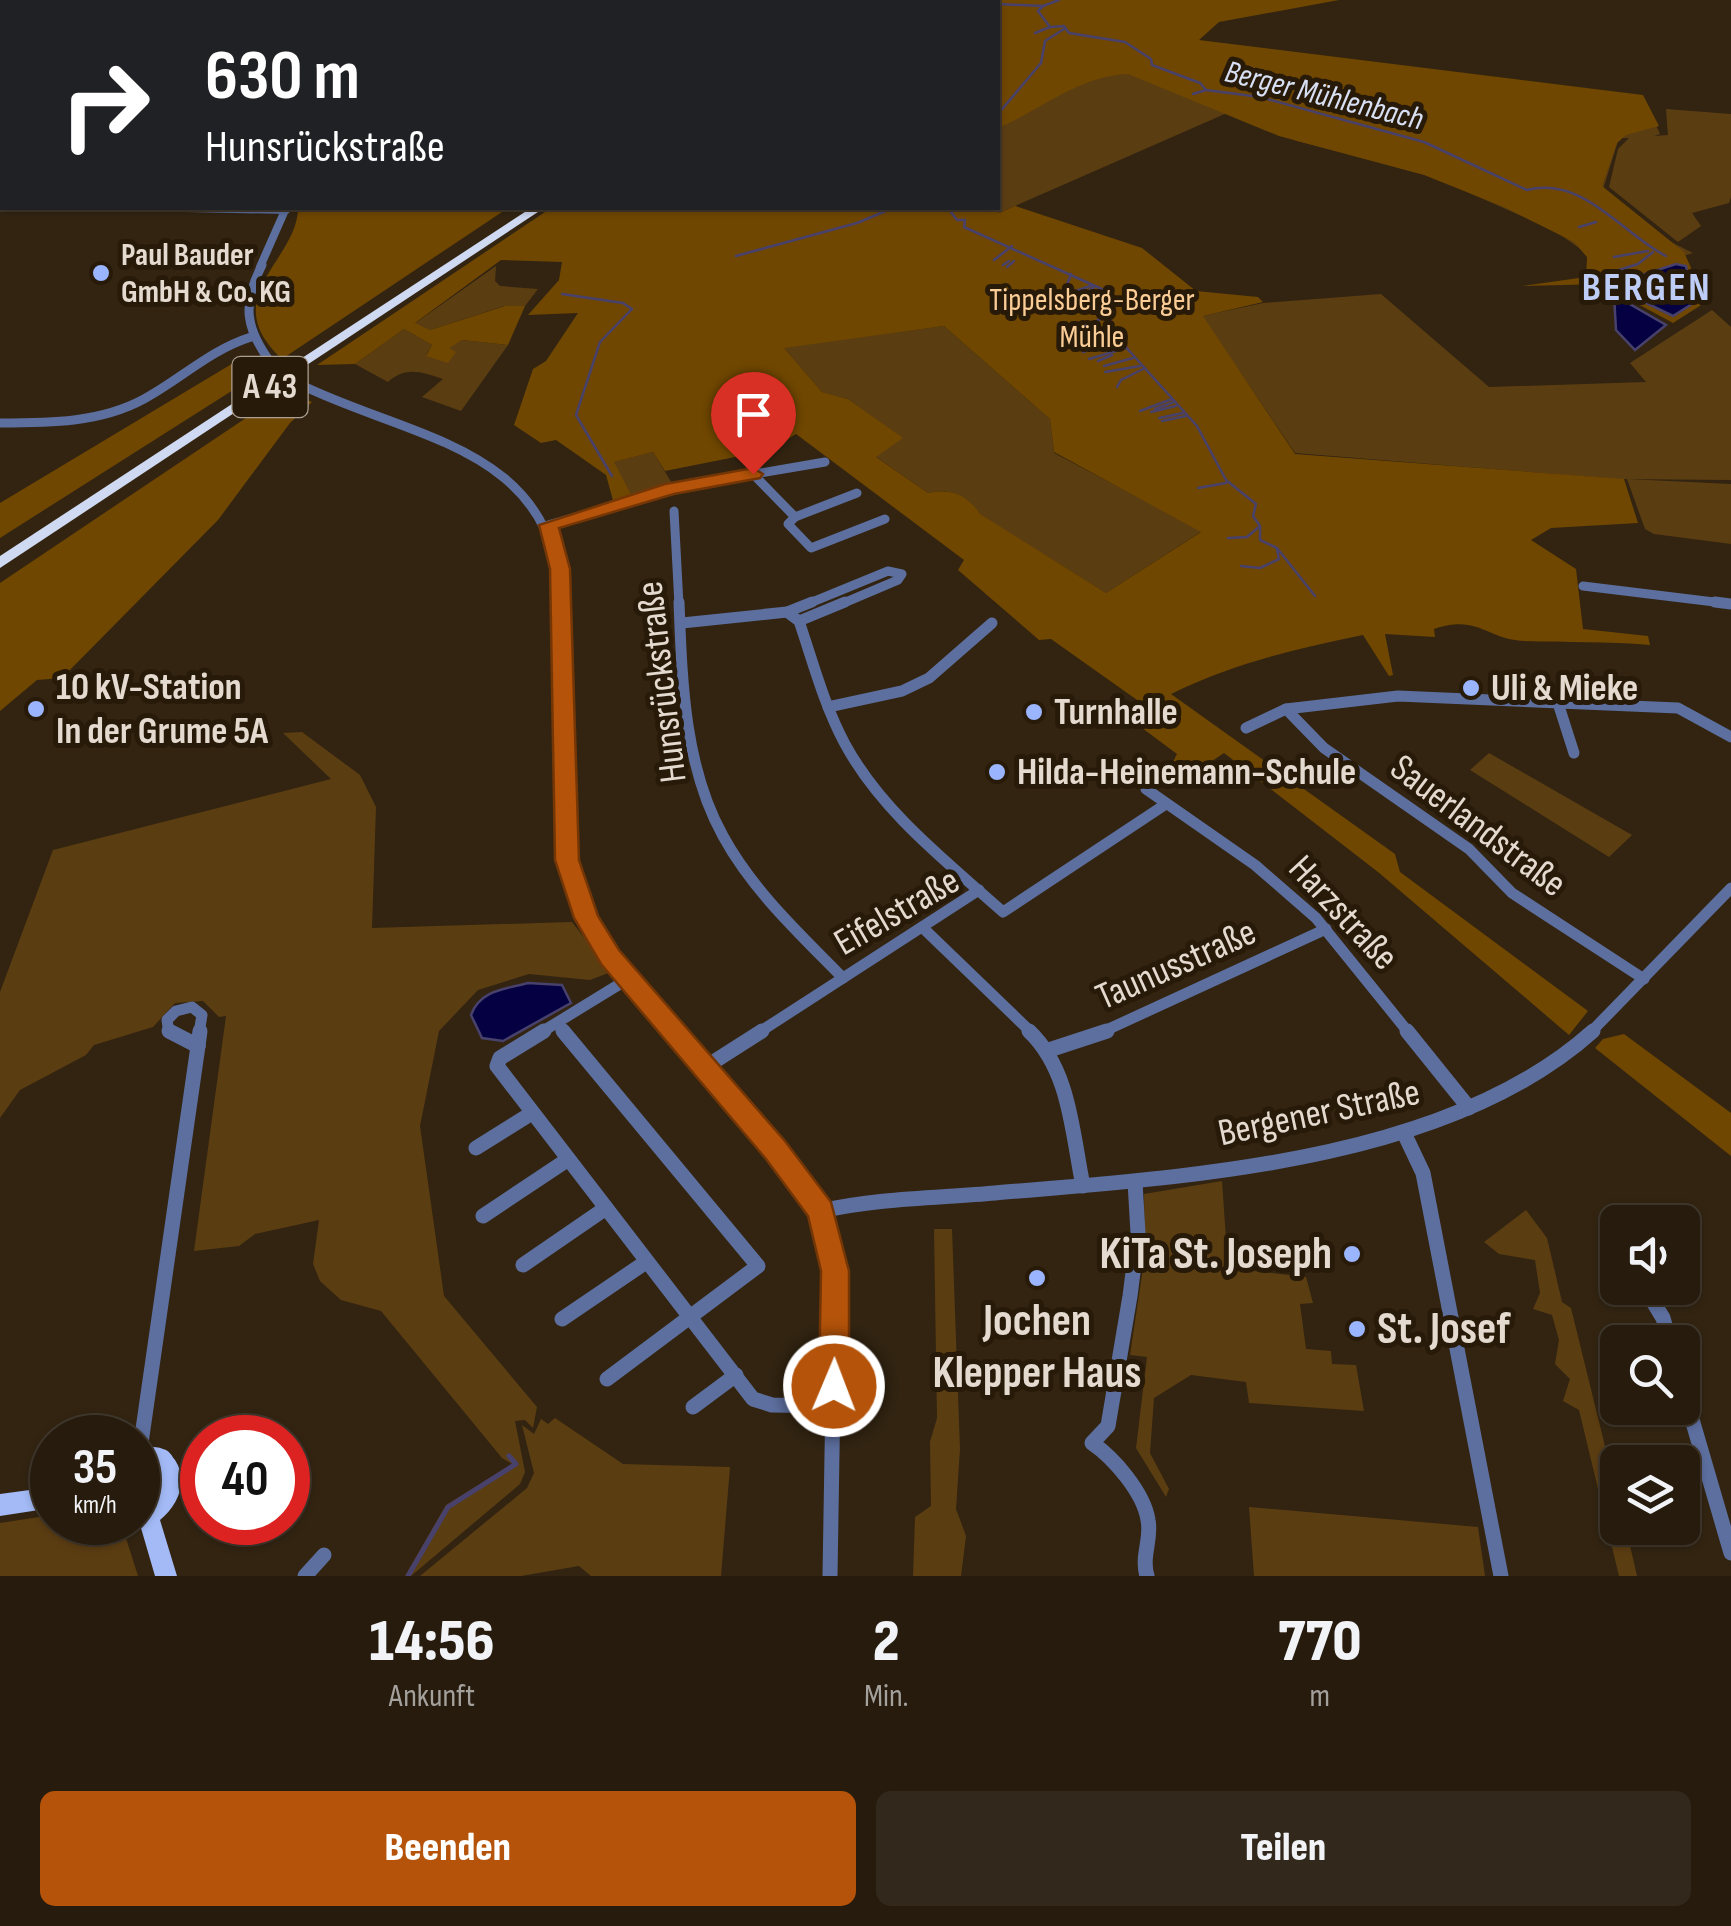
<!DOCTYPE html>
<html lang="de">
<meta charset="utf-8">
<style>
:root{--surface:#261b0d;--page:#32281b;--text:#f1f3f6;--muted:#a4a19d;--line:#42392e;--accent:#b45309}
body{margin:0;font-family:"Sofia Sans Condensed",sans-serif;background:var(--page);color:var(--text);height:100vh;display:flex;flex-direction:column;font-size:38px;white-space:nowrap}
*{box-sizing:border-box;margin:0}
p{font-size:32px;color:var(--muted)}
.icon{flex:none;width:55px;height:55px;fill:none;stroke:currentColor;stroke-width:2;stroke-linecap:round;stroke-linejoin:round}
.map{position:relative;height:1576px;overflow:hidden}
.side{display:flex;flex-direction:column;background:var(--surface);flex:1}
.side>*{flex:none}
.guide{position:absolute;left:0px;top:0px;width:1000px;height:210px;box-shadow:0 2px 8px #0004,0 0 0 2px var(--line);background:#202124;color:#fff;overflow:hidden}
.buttons{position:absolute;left:1600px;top:1205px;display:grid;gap:20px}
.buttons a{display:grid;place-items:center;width:100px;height:100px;border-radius:15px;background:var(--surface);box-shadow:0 2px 8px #0004,0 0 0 2px var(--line);font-size:50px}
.speed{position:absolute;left:30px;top:1415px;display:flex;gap:20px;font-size:50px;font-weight:700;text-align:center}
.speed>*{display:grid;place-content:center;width:130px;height:130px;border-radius:50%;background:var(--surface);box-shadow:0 2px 8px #0004,0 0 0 2px var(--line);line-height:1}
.speed small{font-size:25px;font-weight:400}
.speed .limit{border:15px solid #d22;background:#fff;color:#111}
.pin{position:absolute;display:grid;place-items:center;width:85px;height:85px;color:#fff;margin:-102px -42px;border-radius:50% 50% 50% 0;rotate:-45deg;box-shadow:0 0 10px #0007}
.pin .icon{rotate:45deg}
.me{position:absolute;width:110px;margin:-55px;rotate:1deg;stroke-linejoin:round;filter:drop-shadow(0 0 8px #0008)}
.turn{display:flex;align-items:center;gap:35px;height:210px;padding:0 40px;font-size:45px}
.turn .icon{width:130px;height:130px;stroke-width:2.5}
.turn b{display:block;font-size:70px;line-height:85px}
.eta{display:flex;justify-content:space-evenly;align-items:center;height:170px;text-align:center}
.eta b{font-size:60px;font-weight:800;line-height:70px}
.primary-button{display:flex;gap:20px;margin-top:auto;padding:20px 40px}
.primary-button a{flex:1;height:115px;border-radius:15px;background:var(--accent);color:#fff;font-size:40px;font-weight:800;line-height:115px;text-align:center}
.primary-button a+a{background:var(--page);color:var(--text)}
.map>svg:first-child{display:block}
</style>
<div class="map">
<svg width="1731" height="1576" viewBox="0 0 1731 1576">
<rect width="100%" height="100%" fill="#322411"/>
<g fill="#5b3d12">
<polygon points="818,0 1257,0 1158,25 1209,46 1644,99 1660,134 1654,136 1668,135 1666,109 1731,114 1731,197 1729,203 1692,213 1701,226 1678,242 1609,187 1618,149 1629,138 1619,138 1603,189 1669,241 1693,253 1638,270 1591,262 1582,250 1555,231 1429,175 1297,141 1227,113 999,213 990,208 998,208 998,2 815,2"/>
<polygon points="496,266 495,281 500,286 538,289 525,306 504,306 430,330 414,324"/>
<polygon points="1381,294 1489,387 1646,382 1630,363 1712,310 1731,327 1731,480 1615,479 1295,453 1202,316 1263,303"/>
<path d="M944 326 1050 419 1054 453 1202 531 1106 593 979 514C965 493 952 489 928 493L875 456 902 438 848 399 822 392 783 347Z"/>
<path d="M404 329 432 345 426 355 462 340 508 345 461 411 422 397 443 379C421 372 406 366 388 382L355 364Z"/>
<polygon points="653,452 673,485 632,496 613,462"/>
<polygon points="1627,479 1731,484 1731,544 1654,534 1645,529"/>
<polygon points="302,732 360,775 376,807 372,928 572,922 611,972 590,980 529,974 478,990 439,1031 420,1126 444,1296 537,1407 533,1428 525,1420 515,1421 525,1472 520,1484 411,1576 405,1576 446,1505 512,1464 502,1458 381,1311 341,1300 320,1281 313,1264 319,1220 255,1234 239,1246 194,1251 226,1016 219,1017 203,1001 175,1003 153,1027 94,1045 86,1055 20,1090 0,1118 0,992 53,850 331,779 283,733"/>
<polygon points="1489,753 1632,835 1609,857 1470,770"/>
<polygon points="1222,1181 1228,1268 1306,1277 1313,1303 1300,1304 1306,1349 1331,1351 1332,1364 1356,1365 1364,1411 1249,1403 1246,1382 1191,1375 1154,1398 1150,1453 1169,1489 1166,1497 1136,1448 1147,1357 1130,1355 1145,1255 1144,1194"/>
<polygon points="1526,1210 1547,1238 1562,1302 1571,1308 1617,1495 1618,1528 1626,1528 1637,1576 1619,1576 1579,1410 1563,1401 1570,1379 1555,1364 1559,1340 1552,1315 1533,1309 1540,1293 1535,1260 1499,1254 1484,1242"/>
<polygon points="934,1229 952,1229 960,1449 956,1509 966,1536 961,1576 913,1576 915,1517 931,1506 930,1442 937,1418"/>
<polygon points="555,1418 623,1464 730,1467 721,1576 591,1576 579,1566 521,1576 420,1576 527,1488 534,1473 522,1425 534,1434 541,1419 548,1424"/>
<polygon points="1249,1507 1478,1527 1485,1576 1254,1576"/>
<polygon points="52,1515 52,1522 99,1523 125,1535 138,1576 0,1576 0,1523"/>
</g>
<g fill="#704701" fill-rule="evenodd">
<path d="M857 0H1339L1219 22 1199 40 1643 95 1659 126 1626 135 1617 143 1602 186 1684 252 1706 302 1673 323 1601 284 1522 286 1586 277 1587 257 1574 242 1504 207 1424 175 1279 136 1128 74C1078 76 1041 110 998 128V2H854Z"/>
<path d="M1015 206 1142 248 1196 291 1258 297 1263 302 1203 316 1295 454 1624 479 1638 523 1551 528 1531 540 1576 569 1583 629 1648 636 1650 645C1608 641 1567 643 1524 641 1485 639 1479 614 1434 629L1435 637 1385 634 1393 675 1389 676 1363 635C1295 649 1234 663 1171 694L1395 854 1400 872 1588 1011 1569 1035 1378 872 1224 753 1194 773 1173 762 1177 754 1138 725 1154 712 1051 639 1039 640 958 570 964 560 796 434 770 450 665 471 653 452 614 462 632 496 614 504 606 475 556 440 541 443 514 425 533 369 546 361 578 313 528 315 559 280 562 262 501 260 415 323 430 330 505 306H525L508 345 462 340 449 348 456 352 448 363 426 356 432 345 404 329 355 364 317 365 551 208 935 211 990 208 999 213ZM944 326 1050 419 1054 452 1201 532 1106 593 980 514C965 493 952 489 928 493L876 457 903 438 848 399 822 392 784 348Z"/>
<path d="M298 208 465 212 471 208H508L282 359C215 297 298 260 298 208Z"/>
<polygon points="245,356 263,371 0,538 0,503"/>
<polygon points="286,391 312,402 290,423 218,520 62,678 37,680 0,711 0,583"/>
<polygon points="1624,1034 1731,1113 1731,1156 1595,1048 1603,1039"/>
</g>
<g fill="#040041" stroke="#47416c" stroke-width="2.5">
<polygon points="1676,264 1686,266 1692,304 1673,316 1617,289 1620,282"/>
<polygon points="1614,295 1666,325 1635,350 1616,330"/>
<path d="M528 983 562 985 571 1003 503 1041 482 1038 471 1015C480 990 505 989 528 983Z"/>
</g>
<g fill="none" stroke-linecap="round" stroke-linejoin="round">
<g stroke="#47416c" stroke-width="2.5">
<polyline points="856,1 871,2"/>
<polyline points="998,4 1043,6 1059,0"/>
<path d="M1043 6 1038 11 1050 27 1064 26 1069 33 1125 42 1151 59 1152 65 1200 83 1206 90 1260 97 1424 142 1527 190C1584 176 1621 233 1666 256"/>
<polyline points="1035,33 1050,27"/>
<polyline points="1193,94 1206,90"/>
<polyline points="998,114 1041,63 1045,41 1064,29"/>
<polyline points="948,208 957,220 965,220 964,227 1104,290 1114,334 1197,426 1226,480 1256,504 1253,516 1260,526 1260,540 1277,548 1315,596"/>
<polyline points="1579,227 1596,222"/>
<polyline points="736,256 857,223 893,208"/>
<polyline points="1614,257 1648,251"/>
<polyline points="994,260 1012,246"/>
<polyline points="1003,265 1009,261"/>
<polyline points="1007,267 1014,261"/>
<polyline points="1619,270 1638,264 1653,252"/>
<polyline points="1065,290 1071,274"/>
<polyline points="1070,293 1093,285"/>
<polyline points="562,294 623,303 632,309 600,342 576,415 612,476"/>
<polyline points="1078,298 1094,287"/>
<polyline points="1083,304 1106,295"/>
<polyline points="1097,312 1109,307"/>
<polyline points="1066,333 1111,315"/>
<polyline points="1082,347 1116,338"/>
<polyline points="1083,352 1117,341"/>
<polyline points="1089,359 1126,348"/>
<polyline points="1098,361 1112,355"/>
<polyline points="1104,366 1133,358"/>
<polyline points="1105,372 1140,366"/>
<polyline points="1117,387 1121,380 1145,368"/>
<polyline points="1155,409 1174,402"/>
<polyline points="1140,411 1172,399"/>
<polyline points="1151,412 1176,406"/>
<polyline points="1159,418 1183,413"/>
<polyline points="1162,421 1186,416"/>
<polyline points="1198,488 1226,483"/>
<polyline points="1228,538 1247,537 1260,526"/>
<polyline points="1241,566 1260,568 1279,559 1277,550"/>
</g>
<polyline stroke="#47416c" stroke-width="5" points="408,1576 448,1507 516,1464 509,1456"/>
<g stroke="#5d6f9f" stroke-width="8">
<polyline points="186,208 286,210"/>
<polyline points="260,267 286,208"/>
</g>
<g stroke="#5d6f9f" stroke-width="9">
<path d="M262 265C242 304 245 328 271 363"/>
<path d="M295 382C410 440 557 444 561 605"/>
<path d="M0 423C49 423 100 423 144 399 181 379 210 350 251 337"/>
<polyline points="753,474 795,517 788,524 811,548 885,519"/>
<polyline points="674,511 679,605"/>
<polyline points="795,517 857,493"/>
<polyline points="548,525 684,486 825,462"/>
<polyline points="1583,586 1731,604"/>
<polyline points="805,605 888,571 902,574 898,580 839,605"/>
</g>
<g stroke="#5d6f9f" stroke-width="11">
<polyline points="561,602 567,860 605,946 670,1033"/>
<path d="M679 602C682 680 684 766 723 836 753 891 800 934 843 978"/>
<polyline points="1715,602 1731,604"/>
<path d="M787 612 799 621C813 662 824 705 845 744 882 812 946 861 1003 912L1166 804"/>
<polyline points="799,621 845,602"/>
<polyline points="682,623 787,612 812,602"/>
<polyline points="1558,703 1574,753"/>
<polyline points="828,707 902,691 929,678 992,623"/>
<polyline points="1286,709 1324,748 1469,849 1512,893 1644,979"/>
<polyline points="1246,728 1286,709 1398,696 1678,708 1731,737"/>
<polyline points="1146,789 1255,865 1316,918 1409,1033"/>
<polyline points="922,927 1032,1033"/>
<polyline points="557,1023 565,1033"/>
<polyline points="169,1033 167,1020 176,1011 192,1007 202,1015 199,1033"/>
<polyline points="540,1033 628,979"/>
<polyline points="758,1033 979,890"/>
<polyline points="1100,1033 1326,929"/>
<polyline points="1590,1033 1731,888"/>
</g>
<g stroke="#5d6f9f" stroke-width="15">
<polyline points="169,1031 198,1046"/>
<polyline points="544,1031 500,1058 497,1066 753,1399 772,1405 834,1406"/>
<polyline points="563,1031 758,1266 607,1379"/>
<polyline points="668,1031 795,1174 821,1211 835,1271 830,1576"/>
<path d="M1029 1031C1070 1070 1072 1132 1083 1186"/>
<polyline points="1407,1031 1469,1108"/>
<polyline points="198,1046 200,1031"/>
<polyline points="1049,1050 1107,1031"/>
<polyline points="704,1068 762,1031"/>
<polyline points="1404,1133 1423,1173 1501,1576"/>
<polyline points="476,1148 532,1113"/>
<path d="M1135 1182 1138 1233 1130 1296 1108 1426 1092 1443C1114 1458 1144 1493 1148 1520 1152 1539 1141 1556 1147 1576"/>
<path d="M821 1211C877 1198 937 1198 995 1193 1185 1177 1446 1163 1593 1031"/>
<polyline points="483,1216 567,1160"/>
<polyline points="523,1265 606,1208"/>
<polyline points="1646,1290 1663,1318 1670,1342"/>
<polyline points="562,1319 646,1262"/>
<polyline points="1682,1385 1731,1553"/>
<polyline points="693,1407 736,1375"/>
<polyline points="139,1457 198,1046"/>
<polyline points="305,1576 324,1555"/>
</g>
<g fill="#a3baf6" fill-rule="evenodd">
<path d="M138 1447C146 1447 156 1446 163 1449 170 1451 171 1455 175 1460 189 1481 178 1505 160 1520L177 1576H155L141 1528 131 1526 129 1522H138V1509C154 1500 168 1486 156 1468L138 1467Z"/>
<polygon points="52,1487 52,1508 0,1516 0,1494"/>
</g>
<polygon fill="#cfd9f1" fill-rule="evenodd" points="531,208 544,208 0,568 0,556"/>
<polyline stroke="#5d6f9f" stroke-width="9" points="271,363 295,382"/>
</g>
<polygon fill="#b45309" stroke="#753606" stroke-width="2.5" points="753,468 763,474 760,478 674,494 559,528 570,569 579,860 598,916 619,950 785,1141 831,1202 849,1271 849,1386 845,1397 834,1401 823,1397 819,1386 821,1271 808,1216 766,1159 601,964 574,918 555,860 550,569 539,525 665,484"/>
<g fill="#9ab5fd" stroke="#281a08" stroke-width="4">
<circle cx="101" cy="273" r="10"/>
<circle cx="1471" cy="688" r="10"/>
<circle cx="36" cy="709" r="10"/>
<circle cx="1034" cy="712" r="10"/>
<circle cx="997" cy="772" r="10"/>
<circle cx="1352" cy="1254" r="10"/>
<circle cx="1037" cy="1278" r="10"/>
<circle cx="1357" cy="1329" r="10"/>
</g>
<g text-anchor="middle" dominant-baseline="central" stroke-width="10" stroke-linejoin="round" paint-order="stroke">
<g font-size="32" font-style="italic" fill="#d8e0f4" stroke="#281a08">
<text transform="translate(1324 96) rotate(14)">Berger Mühlenbach</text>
</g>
<g font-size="32" font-weight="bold" fill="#e4dacf" stroke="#281a08" text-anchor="start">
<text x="121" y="255">Paul Bauder<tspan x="121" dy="37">GmbH &amp; Co. KG</tspan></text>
</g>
<g font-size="32" fill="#fbcd96" stroke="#281a08">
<text x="1092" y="300">Tippelsberg-Berger<tspan x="1092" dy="37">Mühle</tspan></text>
</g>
<rect fill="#281a08" stroke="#aca093" stroke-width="2.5" x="232.5" y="357" width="75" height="60" rx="8"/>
<g font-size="35" font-weight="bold" fill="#e4dacf">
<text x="270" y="387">A 43</text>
</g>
<g font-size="38" fill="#e4dacf" stroke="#281a08">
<text transform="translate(662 682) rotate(-97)">Hunsrückstraße</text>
<text transform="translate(1478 826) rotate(37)">Sauerlandstraße</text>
<text transform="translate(897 912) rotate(-30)">Eifelstraße</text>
<text transform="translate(1343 913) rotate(47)">Harzstraße</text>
<text transform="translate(1176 965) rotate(-24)">Taunusstraße</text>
<text transform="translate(1319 1113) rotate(-12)">Bergener Straße</text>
</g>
<g font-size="38" font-weight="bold" fill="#e4dacf" stroke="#281a08" text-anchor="start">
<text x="56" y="687">10 kV-Station<tspan x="56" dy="44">In der Grume 5A</tspan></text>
<text x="1491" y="688">Uli &amp; Mieke</text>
<text x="1054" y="712">Turnhalle</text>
<text x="1017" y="772">Hilda-Heinemann-Schule</text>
</g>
<g font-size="40" font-weight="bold" letter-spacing="2.5" fill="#bdcdf6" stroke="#281a08">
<text x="1647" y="288">BERGEN</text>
</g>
<g font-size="45" font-weight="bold" fill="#e4dacf" stroke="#281a08" text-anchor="end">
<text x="1332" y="1254">KiTa St. Joseph</text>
<text x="1037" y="1321" text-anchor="middle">Jochen<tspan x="1037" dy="52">Klepper Haus</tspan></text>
<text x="1377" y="1329" text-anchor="start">St. Josef</text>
</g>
</g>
</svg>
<div class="buttons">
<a><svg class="icon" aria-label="sound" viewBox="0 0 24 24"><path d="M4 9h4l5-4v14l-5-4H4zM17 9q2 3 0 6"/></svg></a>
<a><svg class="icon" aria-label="search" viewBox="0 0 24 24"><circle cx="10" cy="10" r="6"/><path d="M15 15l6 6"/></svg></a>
<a><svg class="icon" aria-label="layers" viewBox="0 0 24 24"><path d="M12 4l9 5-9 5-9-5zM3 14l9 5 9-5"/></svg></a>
</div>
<div class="speed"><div>35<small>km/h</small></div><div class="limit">40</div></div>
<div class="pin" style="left:753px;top:474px;background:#d93025"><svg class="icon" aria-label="arrive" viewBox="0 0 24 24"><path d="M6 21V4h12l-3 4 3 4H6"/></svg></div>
<svg class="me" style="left:834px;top:1386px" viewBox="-20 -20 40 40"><circle r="17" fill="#b45309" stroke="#fff" stroke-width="3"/><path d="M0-11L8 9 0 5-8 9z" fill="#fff"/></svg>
<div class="guide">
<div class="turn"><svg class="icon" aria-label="right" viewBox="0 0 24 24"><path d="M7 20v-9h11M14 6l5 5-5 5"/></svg><div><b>630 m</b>Hunsrückstraße</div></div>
</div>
</div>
<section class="side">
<div class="eta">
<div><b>14:56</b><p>Ankunft</p></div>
<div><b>2</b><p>Min.</p></div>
<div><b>770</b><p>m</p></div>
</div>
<div class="primary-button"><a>Beenden</a><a>Teilen</a></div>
</section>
